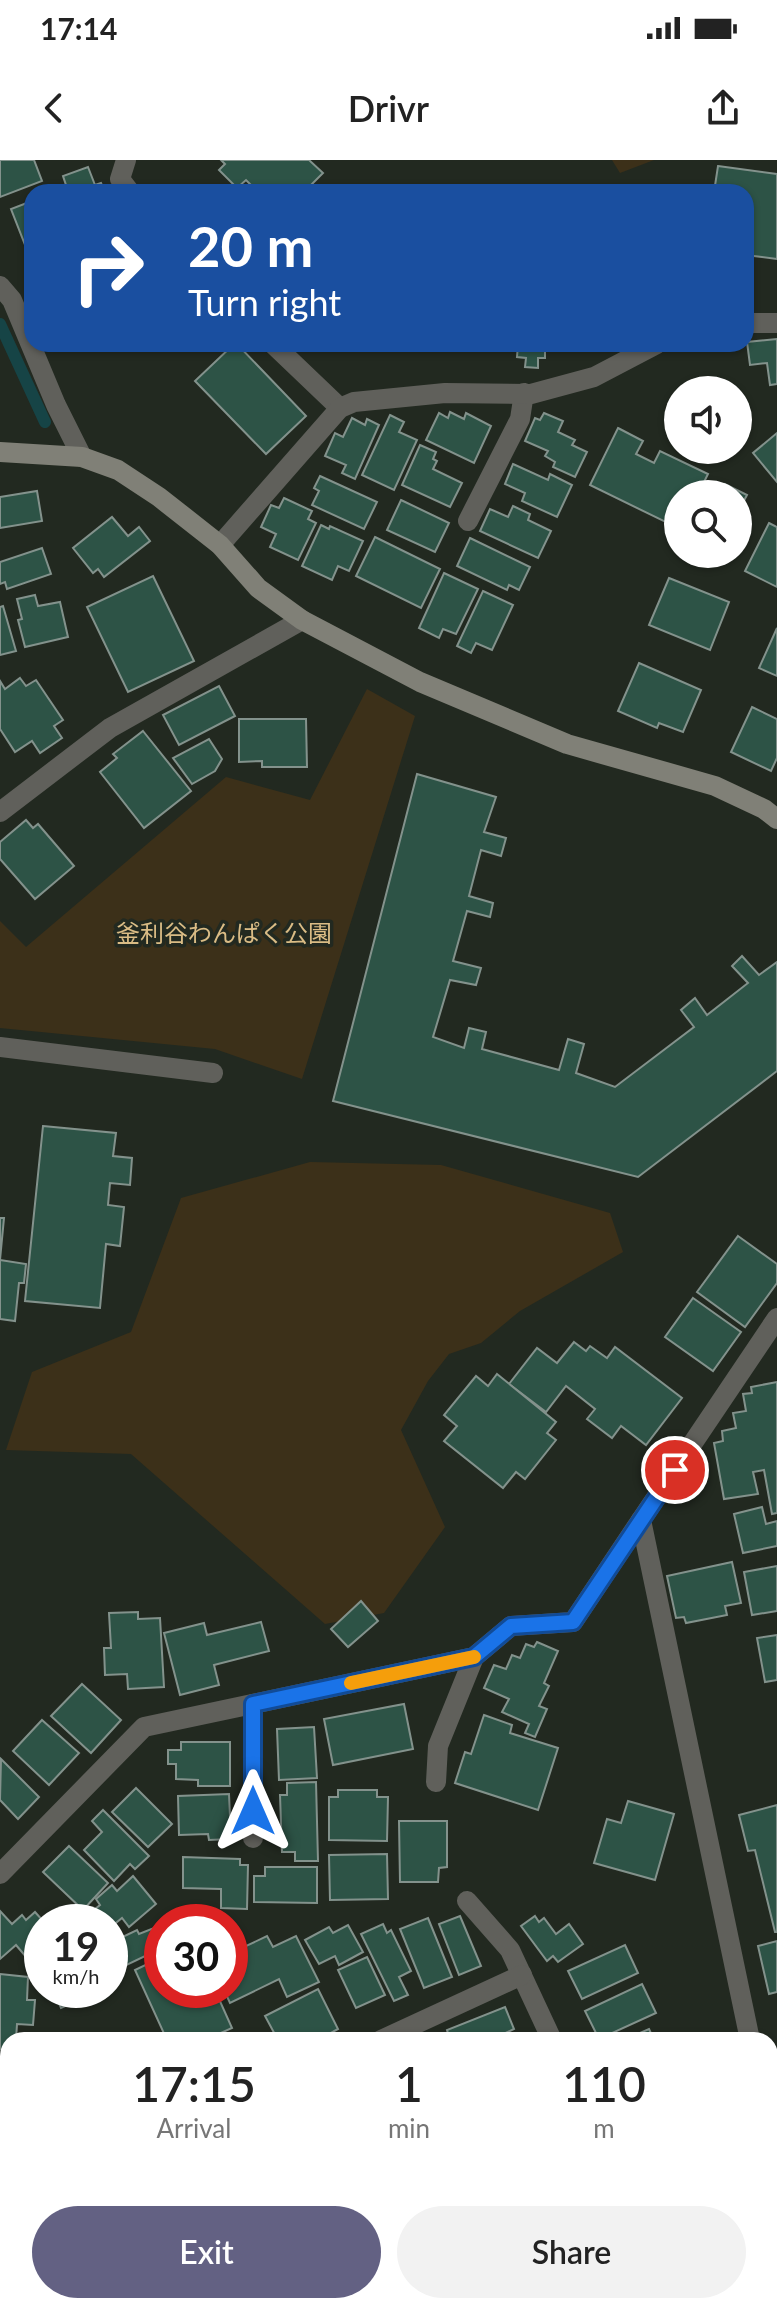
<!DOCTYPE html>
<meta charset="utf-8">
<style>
:root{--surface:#fff;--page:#f2f2f2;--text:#222;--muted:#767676;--accent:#636183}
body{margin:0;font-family:Lato,"Noto Sans JP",sans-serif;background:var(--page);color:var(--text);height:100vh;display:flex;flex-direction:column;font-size:30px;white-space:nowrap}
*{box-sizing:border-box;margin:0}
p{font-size:26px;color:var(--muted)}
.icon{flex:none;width:44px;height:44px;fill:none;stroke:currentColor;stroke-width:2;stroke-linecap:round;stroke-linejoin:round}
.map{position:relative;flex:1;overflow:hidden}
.sheet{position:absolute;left:0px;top:1872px;width:778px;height:282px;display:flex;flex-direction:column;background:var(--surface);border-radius:24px 24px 0 0;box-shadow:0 2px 6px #0004}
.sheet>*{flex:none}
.guide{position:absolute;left:24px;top:24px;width:730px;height:168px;border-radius:24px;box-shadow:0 2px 6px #0004;background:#1a4fa0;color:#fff;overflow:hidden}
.controls{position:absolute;left:664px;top:216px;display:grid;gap:16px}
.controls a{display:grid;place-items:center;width:88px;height:88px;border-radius:50%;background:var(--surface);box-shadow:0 2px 6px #0004;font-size:40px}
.speed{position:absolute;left:24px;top:1744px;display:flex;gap:16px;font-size:40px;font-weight:700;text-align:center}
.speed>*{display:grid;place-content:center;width:104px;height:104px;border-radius:50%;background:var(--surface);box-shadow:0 2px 6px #0004;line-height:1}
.speed small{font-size:20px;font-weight:400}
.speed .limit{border:12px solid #d22;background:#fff;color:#111}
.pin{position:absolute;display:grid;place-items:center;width:68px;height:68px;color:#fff;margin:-34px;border:4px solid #fff;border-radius:50%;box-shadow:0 2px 8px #0007}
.me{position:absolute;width:88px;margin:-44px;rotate:0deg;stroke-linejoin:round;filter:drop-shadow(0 0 6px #0008)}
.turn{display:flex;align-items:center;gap:28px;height:168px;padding:0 32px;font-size:36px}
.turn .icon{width:104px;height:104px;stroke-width:2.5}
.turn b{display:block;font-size:56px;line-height:68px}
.eta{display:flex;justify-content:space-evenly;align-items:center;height:136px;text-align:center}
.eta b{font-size:48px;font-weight:600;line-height:56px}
.button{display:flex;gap:16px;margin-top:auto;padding:16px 32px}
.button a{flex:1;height:92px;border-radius:48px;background:var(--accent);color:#fff;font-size:32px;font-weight:600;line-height:92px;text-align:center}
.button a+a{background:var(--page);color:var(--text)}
.status{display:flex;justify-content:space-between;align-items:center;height:56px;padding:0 40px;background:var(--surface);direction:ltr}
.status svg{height:22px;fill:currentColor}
header{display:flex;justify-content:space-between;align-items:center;height:104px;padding:0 32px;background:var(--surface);font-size:36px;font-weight:600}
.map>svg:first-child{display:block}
</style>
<div class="status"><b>17:14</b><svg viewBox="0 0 49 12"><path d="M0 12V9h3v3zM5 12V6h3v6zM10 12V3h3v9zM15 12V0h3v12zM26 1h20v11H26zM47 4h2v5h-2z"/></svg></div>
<header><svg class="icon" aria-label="back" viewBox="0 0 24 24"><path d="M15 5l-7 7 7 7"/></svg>Drivr<svg class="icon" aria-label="share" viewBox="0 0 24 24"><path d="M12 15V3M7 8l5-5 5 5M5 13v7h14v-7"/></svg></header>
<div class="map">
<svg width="777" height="2153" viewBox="0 0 777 2153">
<rect width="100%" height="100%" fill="#222920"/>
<g fill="#3c3019">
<polygon points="612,0 654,0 620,13"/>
<polygon points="367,529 415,556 302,919 215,889 0,868 0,761 26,787 226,617 310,640"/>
<polygon points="310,1002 441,1005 610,1053 623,1092 520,1151 481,1183 449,1194 428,1221 401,1270 445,1367 384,1453 325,1464 131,1294 6,1290 32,1212 131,1172 181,1038"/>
</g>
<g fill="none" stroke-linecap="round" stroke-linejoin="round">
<polyline stroke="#164446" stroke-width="12" points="0,164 45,262"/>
</g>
<g fill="#2d5346" stroke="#83928c" stroke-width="2">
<polygon points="0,0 34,0 42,21 0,37"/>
<polygon points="221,0 309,0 323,13 305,31 301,26 295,32 258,32 246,20 237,28 219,10 225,4"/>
<polygon points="718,6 777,14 777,99 746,95 746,32 714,32"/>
<polygon points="88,7 95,25 101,23 105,32 56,32 67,28 63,16"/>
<polygon points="32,41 32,94 29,95 11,49"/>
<polygon points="777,179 777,224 770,225 767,203 750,205 747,182"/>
<polygon points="234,184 237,184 306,256 266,294 195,221"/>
<polygon points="518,184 545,184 545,198 538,198 538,208 525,207 526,198 517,197"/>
<polygon points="450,252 464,259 466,253 491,266 474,303 426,280 439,253 448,258"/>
<polygon points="544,253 563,261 558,272 575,280 572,285 587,292 575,317 553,307 555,302 545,296 548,291 525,281 535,258 540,260"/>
<polygon points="390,255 404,262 399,272 417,280 394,330 362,315"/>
<polygon points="352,258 365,265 367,259 379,265 355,319 342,313 346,305 325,296 335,273 343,277"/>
<polygon points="618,268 643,281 636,294 654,303 660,291 708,314 704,322 722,331 725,324 747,335 738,352 738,334 678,334 678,368 590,325"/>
<polygon points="777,273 777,322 753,293"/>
<polygon points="420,285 436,292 433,299 437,301 433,309 462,323 450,347 402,325"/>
<polygon points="513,304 548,320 550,314 572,325 557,357 522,341 525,333 505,324"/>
<polygon points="320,316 377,342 364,369 312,345 319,331 314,328"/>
<polygon points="37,331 42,361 0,368 0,337"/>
<polygon points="284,338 312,351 308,359 316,363 298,400 270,387 276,374 261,367 271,345 279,348"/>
<polygon points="401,340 449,363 435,392 387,370"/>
<polygon points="513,346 530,354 528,360 551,371 538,398 480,371 490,349 508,357"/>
<polygon points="112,357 128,376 139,367 150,381 104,417 98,409 93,413 73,388"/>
<polygon points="769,363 777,367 777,427 745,411"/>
<polygon points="321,365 329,369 330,366 363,381 349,411 338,406 332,420 302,406"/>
<polygon points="375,377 440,409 421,448 356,416"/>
<polygon points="470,378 530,407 519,430 509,425 507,430 457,406"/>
<polygon points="42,388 51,414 7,429 5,422 0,424 0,402"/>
<polygon points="444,413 478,429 456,474 443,469 439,478 419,468"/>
<polygon points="153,416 194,501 128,532 87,447"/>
<polygon points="669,418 729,442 710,490 649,465"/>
<polygon points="483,431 513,445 492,490 476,483 471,493 457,486"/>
<polygon points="35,435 38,446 60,442 68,477 25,487 18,460 22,459 17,439"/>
<polygon points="3,446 16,491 0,495 0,447"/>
<polygon points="777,468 777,516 759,508"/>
<polygon points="639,503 701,530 683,572 659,563 657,568 618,551"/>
<polygon points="20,518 26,526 36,520 63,560 54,566 62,578 40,593 32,581 15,592 0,569 0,521 5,529"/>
<polygon points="219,526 235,556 179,585 163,555"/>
<polygon points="752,547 777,559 777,598 771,611 731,592"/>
<polygon points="239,559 306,559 307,607 262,607 262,601 239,602"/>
<polygon points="143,571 191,631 144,668 100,612 117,598 113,594"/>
<polygon points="209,579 222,599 215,611 192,624 173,598"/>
<polygon points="417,614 496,637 484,672 506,678 501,696 481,690 469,736 493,743 490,757 467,751 453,801 481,808 476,825 450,820 433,877 464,888 469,868 486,872 482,889 559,910 568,879 584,884 576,913 615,927 694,867 681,850 695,838 707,855 748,823 732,806 742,796 759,815 777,802 777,911 638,1017 333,941"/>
<polygon points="26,660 33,668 38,664 74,706 35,739 0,699 0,682"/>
<polygon points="43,966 116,973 113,996 132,998 130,1025 110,1023 108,1045 124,1047 120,1086 106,1084 100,1148 25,1141"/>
<polygon points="0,1058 4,1058 0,1100"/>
<polygon points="738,1076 777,1104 777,1123 745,1167 697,1132"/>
<polygon points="0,1100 26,1104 24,1123 19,1123 15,1161 0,1159"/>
<polygon points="693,1138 741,1172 713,1211 665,1177"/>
<polygon points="574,1182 586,1191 590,1186 607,1198 615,1187 682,1238 646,1285 621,1266 612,1278 587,1259 595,1249 566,1226 546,1252 509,1224 537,1188 557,1203"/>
<polygon points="497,1214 556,1262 547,1273 556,1280 525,1319 516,1312 503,1328 444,1281 457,1266 444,1255 476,1216 488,1226"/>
<polygon points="777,1222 777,1353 772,1354 764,1310 753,1312 758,1334 724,1339 714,1283 723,1281 722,1271 736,1268 733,1253 746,1251 743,1234 752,1233 751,1227"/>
<polygon points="762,1347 766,1364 777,1361 777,1386 743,1393 734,1354"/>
<polygon points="732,1402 741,1443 725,1446 727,1455 686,1463 684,1457 676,1458 667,1416"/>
<polygon points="777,1406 777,1451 752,1455 744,1412"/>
<polygon points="361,1441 378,1461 348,1487 331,1469"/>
<polygon points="138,1452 138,1459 160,1458 164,1527 128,1529 127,1514 105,1515 104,1488 111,1488 109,1453"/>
<polygon points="261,1462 269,1491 214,1505 219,1525 180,1535 164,1473 204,1463 207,1475"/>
<polygon points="777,1475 777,1520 765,1522 757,1478"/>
<polygon points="537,1482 558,1491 544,1523 549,1526 539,1546 547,1549 535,1577 525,1573 529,1564 502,1552 509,1539 484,1528 494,1505 506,1509 512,1495 520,1498 526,1484 534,1487"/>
<polygon points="82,1524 121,1560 91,1593 51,1556"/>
<polygon points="404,1544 413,1589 333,1605 324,1559"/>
<polygon points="484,1555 512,1565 510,1573 558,1588 538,1650 455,1623 465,1592 471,1594"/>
<polygon points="42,1560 79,1593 49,1625 13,1591"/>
<polygon points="314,1567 317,1618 279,1620 277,1569"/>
<polygon points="181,1582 230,1582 230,1626 198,1626 198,1620 176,1619 176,1604 168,1604 168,1590 181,1590"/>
<polygon points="1,1599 39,1637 18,1659 0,1640"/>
<polygon points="316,1622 318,1701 295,1701 295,1692 282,1692 280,1635 287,1635 287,1623"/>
<polygon points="136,1628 172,1664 148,1687 112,1652"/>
<polygon points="338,1630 377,1630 377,1637 388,1637 387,1681 329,1680 329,1637 338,1637"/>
<polygon points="229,1634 231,1679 209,1680 208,1674 179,1675 178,1636"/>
<polygon points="628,1641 674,1654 655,1720 594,1703 607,1659 621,1663"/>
<polygon points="777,1645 777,1772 775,1772 755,1690 748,1691 739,1655"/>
<polygon points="103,1650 149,1696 135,1709 130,1704 114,1721 84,1690 102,1672 92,1661"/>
<polygon points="399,1661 447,1661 447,1707 439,1708 438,1722 400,1722"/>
<polygon points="69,1686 108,1723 83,1750 43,1712"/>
<polygon points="387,1694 388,1739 330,1740 329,1695"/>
<polygon points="183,1697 240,1699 240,1705 248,1705 247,1749 221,1748 221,1729 183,1728"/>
<polygon points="265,1707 317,1707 317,1743 254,1742 254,1716 265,1716"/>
<polygon points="133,1716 156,1744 129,1767 122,1758 111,1767 110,1762 95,1762 89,1754 100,1745 96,1739 112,1725 117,1731"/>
<polygon points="0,1751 12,1764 22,1755 26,1760 35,1752 44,1762 42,1762 42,1784 27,1798 16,1785 0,1799"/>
<polygon points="460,1756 481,1806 459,1815 439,1764"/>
<polygon points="535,1756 539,1762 544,1758 556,1774 569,1764 583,1784 558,1802 553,1796 547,1801 521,1766"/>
<polygon points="428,1758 452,1817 424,1828 400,1769"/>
<polygon points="383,1764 387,1773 391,1770 411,1811 399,1817 408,1835 394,1841 361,1774"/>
<polygon points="348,1765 363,1792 339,1805 335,1796 319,1804 305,1780 329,1767 333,1773"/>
<polygon points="154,1768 162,1788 114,1811 110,1803 110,1783 137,1770 139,1774"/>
<polygon points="267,1776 273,1787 296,1776 319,1822 287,1837 279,1819 230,1843 224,1830 230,1830 230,1780 237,1777 242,1788"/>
<polygon points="777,1781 777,1832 769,1834 758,1786"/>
<polygon points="625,1785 638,1813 582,1839 568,1811"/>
<polygon points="162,1797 162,1830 215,1830 232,1868 205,1880 167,1880 135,1810"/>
<polygon points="367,1797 385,1835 356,1848 338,1810"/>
<polygon points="0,1814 28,1817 27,1840 35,1840 33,1865 17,1864 16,1880 8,1880 8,1890 0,1889"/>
<polygon points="642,1824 656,1853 599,1879 585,1851"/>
<polygon points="318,1829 338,1869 318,1880 312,1880 309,1875 299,1880 278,1880 265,1856"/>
<polygon points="53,1830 103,1830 106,1836 87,1844 84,1838 61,1848"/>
<polygon points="505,1847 514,1869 499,1876 501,1880 450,1880 447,1870"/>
<polygon points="649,1869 654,1880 626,1880 626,1879"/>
<polygon points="8,1924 8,1959 0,1963 0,1928"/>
<polygon points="770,1961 777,1977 777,2020 770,2024"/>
<polygon points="777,2035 777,2070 770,2053 770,2038"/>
<rect x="20" y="2146" width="79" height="7"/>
<polygon points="349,2146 402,2146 403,2150 413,2146 429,2146 432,2153 345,2153 344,2149"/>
<polygon points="581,2146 638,2146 634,2148 636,2153 584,2153"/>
</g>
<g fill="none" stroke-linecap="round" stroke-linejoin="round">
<g stroke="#60605b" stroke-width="20">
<polyline points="468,361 520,259 524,233"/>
<polyline points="0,887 213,913"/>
<polyline points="0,2035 8,2029"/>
</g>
<g stroke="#60605b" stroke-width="20">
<polyline points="126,0 120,19 130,32"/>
<polyline points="0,126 12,140 56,245 82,297"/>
<polyline points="746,163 777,163"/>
<polyline points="273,184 340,248"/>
<polyline points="220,385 340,248 354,242 445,233 531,234 594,217 657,184"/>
<polyline points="0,652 110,568 302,460"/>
<polyline points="436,1622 438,1586 474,1497"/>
<polyline points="253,1678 253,1544"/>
<polyline points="0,1714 144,1567 474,1497 511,1466 573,1462 641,1360"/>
<polyline points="467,1741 510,1790 552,1880"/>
<polyline points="381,1880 522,1815"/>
<polyline points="750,1880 641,1360 777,1158"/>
<polyline points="770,1922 777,1919"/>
<polyline points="4,2008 8,2010"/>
<polyline points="266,2146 269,2153"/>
<polyline points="443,2146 446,2153"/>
<polyline points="677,2146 680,2153"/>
<polyline points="122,2153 122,2146"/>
<polyline points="285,2153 300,2146"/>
<polyline points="744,2153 758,2146"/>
</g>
<polyline stroke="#808077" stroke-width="20" points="0,292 82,297 118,310 159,337 220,385 258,428 302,460 420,522 567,584 715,626 764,649 777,659"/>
</g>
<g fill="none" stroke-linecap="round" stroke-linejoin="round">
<defs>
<polyline id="route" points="253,1651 253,1544 474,1497 511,1466 573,1462 675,1310"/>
</defs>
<use href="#route" stroke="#114b97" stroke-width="20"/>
<use href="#route" stroke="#1a73e8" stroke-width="14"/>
<polyline stroke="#f59e0b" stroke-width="14" points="351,1523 474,1497"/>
</g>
<g text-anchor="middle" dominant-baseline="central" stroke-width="7" stroke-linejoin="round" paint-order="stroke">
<g font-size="24" fill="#dabc85" stroke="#222920">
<text x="224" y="772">釜利谷わんぱく公園</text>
</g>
</g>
</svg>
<div class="controls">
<a><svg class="icon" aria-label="sound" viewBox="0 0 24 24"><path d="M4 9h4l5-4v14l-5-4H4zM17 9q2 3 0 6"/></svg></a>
<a><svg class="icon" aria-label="search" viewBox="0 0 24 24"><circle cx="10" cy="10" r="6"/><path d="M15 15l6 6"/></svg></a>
</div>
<div class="speed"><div>19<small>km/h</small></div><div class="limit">30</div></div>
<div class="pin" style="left:675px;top:1310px;background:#d93025"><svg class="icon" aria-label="arrive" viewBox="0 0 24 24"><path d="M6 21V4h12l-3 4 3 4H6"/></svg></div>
<svg class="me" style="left:253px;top:1651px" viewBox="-20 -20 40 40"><path d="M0-17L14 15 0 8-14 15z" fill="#1a73e8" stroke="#fff" stroke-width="4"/></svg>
<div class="guide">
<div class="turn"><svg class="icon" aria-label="right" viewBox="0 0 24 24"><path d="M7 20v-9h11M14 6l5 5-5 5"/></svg><div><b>20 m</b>Turn right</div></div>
</div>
<section class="sheet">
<div class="eta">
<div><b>17:15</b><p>Arrival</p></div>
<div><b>1</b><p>min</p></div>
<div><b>110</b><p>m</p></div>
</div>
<div class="button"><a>Exit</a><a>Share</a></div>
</section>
</div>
